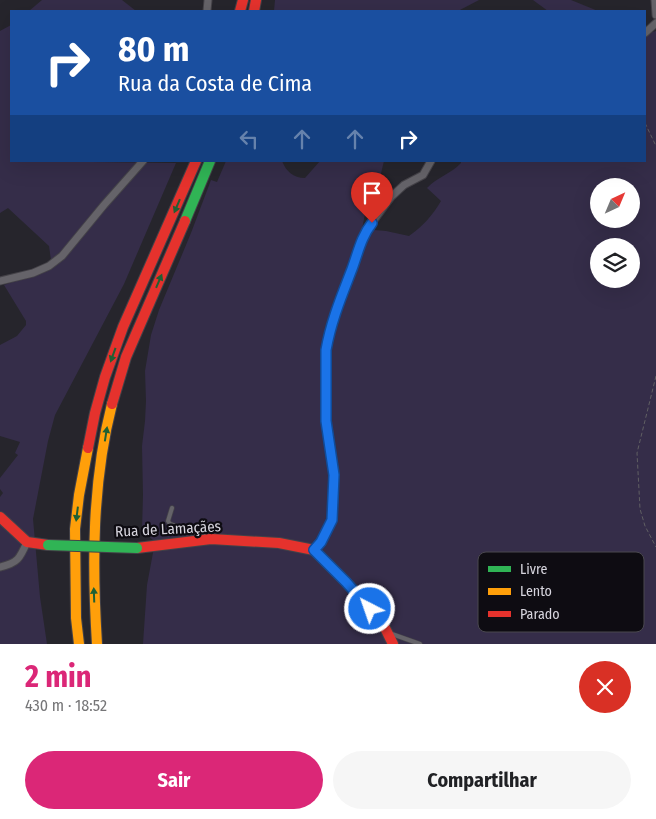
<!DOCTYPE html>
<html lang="pt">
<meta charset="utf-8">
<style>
:root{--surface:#fff;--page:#f6f6f6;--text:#202124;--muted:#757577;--accent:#db2777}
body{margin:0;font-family:"Fira Sans Condensed",sans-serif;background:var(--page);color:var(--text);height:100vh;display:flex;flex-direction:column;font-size:19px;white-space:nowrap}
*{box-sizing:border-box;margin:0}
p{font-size:16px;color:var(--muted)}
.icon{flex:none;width:28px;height:28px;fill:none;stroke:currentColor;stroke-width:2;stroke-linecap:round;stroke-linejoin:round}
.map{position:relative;height:644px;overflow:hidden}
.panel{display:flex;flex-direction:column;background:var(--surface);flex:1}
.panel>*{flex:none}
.hud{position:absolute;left:10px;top:10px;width:636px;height:152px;border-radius:0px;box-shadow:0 5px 20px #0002;background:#1a4fa0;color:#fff;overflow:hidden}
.needle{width:32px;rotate:44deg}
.tools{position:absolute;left:590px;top:178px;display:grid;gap:10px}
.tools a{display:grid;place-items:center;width:50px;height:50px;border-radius:50%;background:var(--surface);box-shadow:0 5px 20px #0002;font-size:25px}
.pin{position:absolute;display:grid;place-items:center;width:42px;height:42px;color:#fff;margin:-51px -21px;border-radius:50% 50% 50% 0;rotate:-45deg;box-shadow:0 0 5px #0007}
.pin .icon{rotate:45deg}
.me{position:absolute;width:55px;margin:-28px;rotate:319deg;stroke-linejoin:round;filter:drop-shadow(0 0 4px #0008)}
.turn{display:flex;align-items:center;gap:18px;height:105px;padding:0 25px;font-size:22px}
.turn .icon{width:65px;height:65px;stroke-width:2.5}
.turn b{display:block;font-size:35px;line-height:42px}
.lanes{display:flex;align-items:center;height:48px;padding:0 25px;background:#0003;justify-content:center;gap:25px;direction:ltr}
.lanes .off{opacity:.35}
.round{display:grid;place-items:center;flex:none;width:52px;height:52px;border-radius:26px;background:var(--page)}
.head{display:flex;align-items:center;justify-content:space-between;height:85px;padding:0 25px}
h1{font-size:30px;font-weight:700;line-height:38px;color:var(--accent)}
.action{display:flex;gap:10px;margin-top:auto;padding:10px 25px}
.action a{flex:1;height:58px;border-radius:30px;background:var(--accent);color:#fff;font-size:20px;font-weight:700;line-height:58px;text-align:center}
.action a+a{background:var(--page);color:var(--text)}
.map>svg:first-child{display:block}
</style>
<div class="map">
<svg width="656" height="644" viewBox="0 0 656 644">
<rect width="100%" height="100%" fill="#26252c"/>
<g fill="#352d49" fill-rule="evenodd">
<polygon points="42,0 122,0 136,11 29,11"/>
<polygon points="275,0 479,0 458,11 274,11"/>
<polygon points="533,0 571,0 598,11 548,11"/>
<polygon points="11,25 11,161 176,163 124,284 55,415 48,441 33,519 40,597 47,644 0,644 0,497 3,493 0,489 0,478 18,455 15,453 20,442 0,436 0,345 17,336 26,325 26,321 4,285 36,273 51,260 49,246 8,208 0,213 0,31"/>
<path d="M656 31V644H143L147 585 155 542 142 530 143 495 142 446 145 421 146 401 145 371 151 335 159 310 191 233 211 180 217 182 226 161H282C286 171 293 178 305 178L320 161H384L376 194 365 214 362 229 386 231 409 236C423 226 432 216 441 201L427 188C437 177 451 174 461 163V161H645V34ZM599 186H631V219H599ZM599 246H631V279H599Z"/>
</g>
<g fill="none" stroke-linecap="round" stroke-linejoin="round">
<defs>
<g id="lane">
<polyline points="172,508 168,521 170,524 206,537"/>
<polyline points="389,633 420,644"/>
</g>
<g id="street">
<polyline points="655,0 656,15"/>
<polyline points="207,11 208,0"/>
<polyline points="645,33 656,23"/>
<polyline points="0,281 33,273 49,266 62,256 104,205 143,161"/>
<polyline points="314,550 321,542 332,520 333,475 326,421 326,380 327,349 332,322 365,232 391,197 404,185 423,175 431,161"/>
<path d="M0 567C18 563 20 558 27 542"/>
</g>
<polyline id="fast" points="185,221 210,161"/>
<g id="slow">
<polyline points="79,644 76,618 75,529 79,495 88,448"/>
<path d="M97 644C92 564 92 482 112 404"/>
</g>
<g id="jam">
<polyline points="240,11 243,0"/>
<polyline points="254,11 256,0"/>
<polyline points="112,404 126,357 185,221"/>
<polyline points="88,448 95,413 105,377 123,327 196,161"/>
<polyline points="0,517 27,542 48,545"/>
<polyline points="137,548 211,539 279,543 314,550 346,582 382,622 393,644"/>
</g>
</defs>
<use href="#lane" stroke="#444248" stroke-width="5.5"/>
<use href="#street" stroke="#444248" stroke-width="9"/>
<use href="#fast" stroke="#444248" stroke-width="12"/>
<use href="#slow" stroke="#444248" stroke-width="12"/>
<use href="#jam" stroke="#444248" stroke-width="12"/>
<g stroke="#605f63" stroke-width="1" stroke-dasharray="4 2.5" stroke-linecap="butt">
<polyline points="645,123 656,146"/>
<polyline points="656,376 637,453 640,509 645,526 656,547"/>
</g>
<use href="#lane" stroke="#656369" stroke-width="4"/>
<use href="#street" stroke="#656369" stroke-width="7"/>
<use href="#fast" stroke="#30b455" stroke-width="10"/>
<use href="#slow" stroke="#ff9f0a" stroke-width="10"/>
<use href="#jam" stroke="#e5322d" stroke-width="10"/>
<defs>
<polyline id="fast-bridge" points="48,545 137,548"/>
</defs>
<use href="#fast-bridge" stroke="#444248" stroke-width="12" stroke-linecap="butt"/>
<use href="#fast-bridge" stroke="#30b455" stroke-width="10"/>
</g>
<defs><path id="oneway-solid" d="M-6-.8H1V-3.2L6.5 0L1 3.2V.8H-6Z" transform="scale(1.25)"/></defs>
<g fill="#1f6034">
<use href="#oneway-solid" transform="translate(177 206) rotate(113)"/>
<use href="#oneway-solid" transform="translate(159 281) rotate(-67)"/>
<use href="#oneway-solid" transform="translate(113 355) rotate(110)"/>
<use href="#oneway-solid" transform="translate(106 434) rotate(-81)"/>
<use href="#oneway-solid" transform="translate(77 514) rotate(97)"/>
<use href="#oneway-solid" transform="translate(94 595) rotate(-92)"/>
</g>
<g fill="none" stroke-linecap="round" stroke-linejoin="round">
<defs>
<path id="route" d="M370 609 346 582 314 550 321 542 332 520 334 475 326 421V350C331 321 342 295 352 269 358 253 361 237 372 223"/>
</defs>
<use href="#route" stroke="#114b97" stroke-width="12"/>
<use href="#route" stroke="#1a73e8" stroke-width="9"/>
</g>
<g text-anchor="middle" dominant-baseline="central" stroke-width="4.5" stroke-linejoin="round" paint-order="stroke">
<g font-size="15" fill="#d7d5de" stroke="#0e0c12">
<text transform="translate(168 529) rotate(-3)">Rua de Lamaçães</text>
</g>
</g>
<rect x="478" y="552" width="166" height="80" rx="8" fill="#0e0c12" stroke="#4a484f" stroke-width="1"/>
<rect x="488" y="566" width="23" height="6" fill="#30b455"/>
<rect x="488" y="588" width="23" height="7" fill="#ff9f0a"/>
<rect x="488" y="611" width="23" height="6" fill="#e5322d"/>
<g font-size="14" fill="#d7d5de">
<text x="520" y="574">Livre</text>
<text x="520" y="596">Lento</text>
<text x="520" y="619">Parado</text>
</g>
</svg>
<div class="tools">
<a><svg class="needle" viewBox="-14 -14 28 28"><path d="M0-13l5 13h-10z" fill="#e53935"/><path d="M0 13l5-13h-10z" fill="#757577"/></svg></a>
<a><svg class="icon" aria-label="layers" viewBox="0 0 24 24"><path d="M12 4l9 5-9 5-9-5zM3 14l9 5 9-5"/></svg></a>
</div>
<div class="pin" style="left:372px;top:223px;background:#d93025"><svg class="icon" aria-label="arrive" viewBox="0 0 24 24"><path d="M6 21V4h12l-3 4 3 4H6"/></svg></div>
<svg class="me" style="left:370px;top:609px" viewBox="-20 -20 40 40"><circle r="17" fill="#1a73e8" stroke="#fff" stroke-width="3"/><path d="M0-11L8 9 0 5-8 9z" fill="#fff"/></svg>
<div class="hud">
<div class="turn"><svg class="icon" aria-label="right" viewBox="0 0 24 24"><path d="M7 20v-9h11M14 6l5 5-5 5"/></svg><div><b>80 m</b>Rua da Costa de Cima</div></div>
<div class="lanes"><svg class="icon off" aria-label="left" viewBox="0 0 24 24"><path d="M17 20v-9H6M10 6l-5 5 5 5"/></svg><svg class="icon off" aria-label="ahead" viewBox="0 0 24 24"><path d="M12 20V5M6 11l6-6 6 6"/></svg><svg class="icon off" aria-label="ahead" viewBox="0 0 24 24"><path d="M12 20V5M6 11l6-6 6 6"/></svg><svg class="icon" aria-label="right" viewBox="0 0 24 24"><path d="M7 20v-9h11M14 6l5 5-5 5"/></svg></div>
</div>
</div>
<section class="panel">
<div class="head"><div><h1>2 min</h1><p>430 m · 18:52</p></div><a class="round" style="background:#d93025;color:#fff"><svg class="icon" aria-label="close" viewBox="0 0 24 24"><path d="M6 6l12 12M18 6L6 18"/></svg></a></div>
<div class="action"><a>Sair</a><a>Compartilhar</a></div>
</section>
